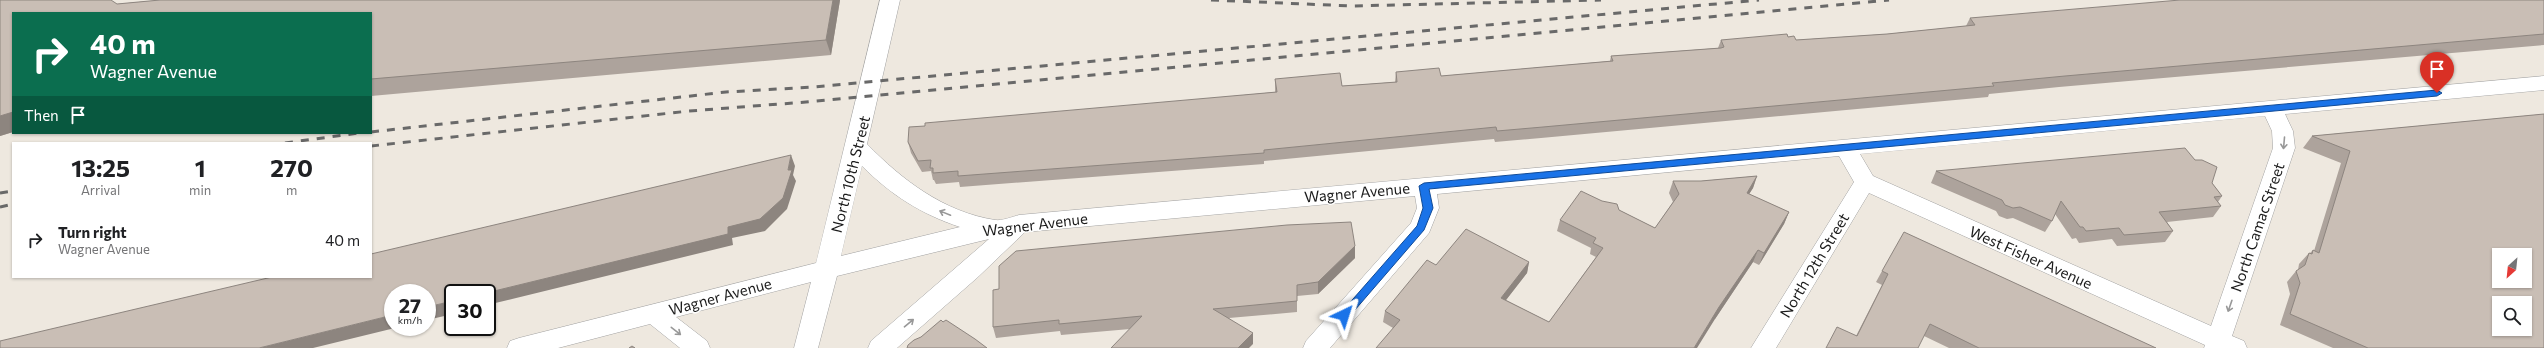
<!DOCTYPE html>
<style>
:root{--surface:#fff;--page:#f2f2f2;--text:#202124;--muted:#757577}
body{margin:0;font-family:Commissioner,sans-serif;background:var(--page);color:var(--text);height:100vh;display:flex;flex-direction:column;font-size:15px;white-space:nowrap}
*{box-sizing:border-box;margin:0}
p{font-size:13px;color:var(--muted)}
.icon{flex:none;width:22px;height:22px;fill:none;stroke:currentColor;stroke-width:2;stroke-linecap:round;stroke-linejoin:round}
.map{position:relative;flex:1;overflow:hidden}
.details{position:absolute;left:12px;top:142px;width:360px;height:136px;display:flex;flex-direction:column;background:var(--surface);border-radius:0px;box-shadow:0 1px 3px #0004}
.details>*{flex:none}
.top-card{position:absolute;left:12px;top:12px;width:360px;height:122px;border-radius:0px;box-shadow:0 1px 3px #0004;background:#0b6e4f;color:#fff;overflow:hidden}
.needle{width:26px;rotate:207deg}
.tools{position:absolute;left:2492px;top:248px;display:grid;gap:8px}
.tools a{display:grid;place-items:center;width:40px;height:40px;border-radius:0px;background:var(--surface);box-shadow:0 1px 3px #0004;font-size:20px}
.speed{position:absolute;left:384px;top:284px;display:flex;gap:8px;font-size:20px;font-weight:700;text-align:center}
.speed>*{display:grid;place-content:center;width:52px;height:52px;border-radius:50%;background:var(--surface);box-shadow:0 1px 3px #0004;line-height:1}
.speed small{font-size:10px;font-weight:400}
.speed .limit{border:2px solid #111;border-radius:6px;background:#fff;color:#111}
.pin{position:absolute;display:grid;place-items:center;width:34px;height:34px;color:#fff;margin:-41px -17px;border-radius:50% 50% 50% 0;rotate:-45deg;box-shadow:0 0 4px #0007}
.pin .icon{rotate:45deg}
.me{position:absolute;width:44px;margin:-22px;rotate:41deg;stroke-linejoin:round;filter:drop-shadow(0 0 3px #0008)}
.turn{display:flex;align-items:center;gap:14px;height:84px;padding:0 12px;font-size:18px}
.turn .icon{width:52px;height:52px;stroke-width:2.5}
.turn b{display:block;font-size:28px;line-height:34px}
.then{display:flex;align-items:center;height:38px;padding:0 12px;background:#0003;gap:8px;font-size:15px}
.eta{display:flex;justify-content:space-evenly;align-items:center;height:68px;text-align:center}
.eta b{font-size:24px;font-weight:700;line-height:28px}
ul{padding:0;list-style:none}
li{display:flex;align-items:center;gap:12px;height:60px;padding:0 12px}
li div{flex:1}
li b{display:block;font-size:15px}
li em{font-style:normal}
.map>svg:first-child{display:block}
</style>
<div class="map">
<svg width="2544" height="348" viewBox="0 0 2544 348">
<rect width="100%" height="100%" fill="#eee8df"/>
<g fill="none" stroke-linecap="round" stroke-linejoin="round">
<defs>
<path id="minor" d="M880 0H900L867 144C902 180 944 212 995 220 1002 221 1012 217 1019 215L2544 76V90L2285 114 2293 131 2295 148 2232 336 2244 341 2247 348H2204L2205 345 1869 193 1776 348H1751L1854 182 1839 156 1437 194 1439 208 1429 233 1330 348H1303L1306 341 1411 223 1417 208 1415 196 1025 232 978 277 897 348H868L871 341 989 239 837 276 818 348H794L811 282 676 317 707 341 710 348H680L650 324 558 348H507L510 341 519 338 816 263ZM2265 116 2272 131 2273 148 2211 326 1873 176 1860 154ZM862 166C891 195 921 214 960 227L841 256Z"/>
</defs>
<use href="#minor" stroke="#a2a2a2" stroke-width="1"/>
<use href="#minor" fill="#fff" fill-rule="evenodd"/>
<g stroke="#696969" stroke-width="3" stroke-dasharray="8 8" stroke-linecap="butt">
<polyline points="1211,0 1353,6 1601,0"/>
<polyline points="371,132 726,92 813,87 1759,0"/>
<polyline points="285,143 359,133"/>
<polyline points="371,146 689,111 806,102 1889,0"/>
<polyline points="0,193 13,191"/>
<polyline points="0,207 13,204"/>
</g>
</g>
<g fill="#ada39c">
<polygon points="0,0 117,4 160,0 840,0 831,55 371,96 371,13 13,13 13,132 0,136"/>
<polygon points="2544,0 2544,45 2059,87 1989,94 1988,97 1541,138 1495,142 1494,139 1264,161 1264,164 960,187 959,182 936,184 934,180 933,180 931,171 922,172 911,153 908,142 925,126 1275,92 1275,79 1342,86 1395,82 1396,72 1441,76 1610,61 1611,56 1718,48 1721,40 1788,37 1796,40 1887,34 1966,26 1970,18"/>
<polygon points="2544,114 2544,348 2333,348 2280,325 2290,294 2287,282 2296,271 2298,270 2299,264 2309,253 2310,253 2313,250 2314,251 2341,163 2303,148 2312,136"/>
<polygon points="1936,171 2212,183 2222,196 2218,202 2221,206 2213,217 2167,222 2173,231 2165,242 2117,246 2112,239 2079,243 2076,238 2072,239 2055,214 2052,221 2045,232 2013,218 2007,219 1999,216 1996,211 1931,183"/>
<polygon points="1757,176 1753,188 1749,194 1789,212 1784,224 1759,265 1753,262 1715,319 1393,328 1383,322 1385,311 1436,265 1529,262 1527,273 1506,300 1549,322 1596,257 1590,254 1591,248 1557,231 1560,220 1619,210 1655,228 1673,202 1669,193 1673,181 1701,181"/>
<polygon points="1355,246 1355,258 1318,294 1297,296 1297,312 1229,318 1253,344 1130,329 1061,335 1060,331 996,338 993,327 999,289"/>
<polygon points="1882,271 2156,348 1949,348 1924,336 1856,336 1882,285 1876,282"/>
</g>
<g fill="#8d857f">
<polygon points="833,0 840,0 831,55 826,40"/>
<polygon points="13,112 13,132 0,136 0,116"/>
<polygon points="791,155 795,166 793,175 796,181 787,209 765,231 732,238 733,245 487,305 487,293 486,293 788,170"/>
<polygon points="1757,176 1753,188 1742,205 1747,193"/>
<polygon points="1789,212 1784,224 1759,265 1764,253"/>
<polygon points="1355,246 1355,258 1318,294 1318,282"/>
<polygon points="1758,250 1753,262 1715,319 1697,348 1694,348 1719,307"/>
<polygon points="1529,262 1527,273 1499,309 1501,298"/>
<polygon points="453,301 453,314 427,320 427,307"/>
<polygon points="393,315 393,327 399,327 313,348 259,348"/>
<polygon points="1253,333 1253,344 1249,348 1238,348"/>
</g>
<g fill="#c9beb5" stroke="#8d857f" fill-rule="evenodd">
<polygon points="0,0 111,0 117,4 160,0 833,0 826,40 371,79 371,13 13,13 13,112 0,116"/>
<polygon points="2180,0 2544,0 2544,34 2065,76 1992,83 1994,86 1543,127 1497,131 1496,127 1264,150 1264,153 958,176 958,171 933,173 933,168 930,168 931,160 918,161 908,142 909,127 925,126 925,123 1277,92 1275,79 1340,73 1342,86 1397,82 1396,72 1439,68 1441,76 1543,67 1613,61 1611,56 1721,48 1724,47 1721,40 1787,34 1788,37 1794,36 1796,40 1887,34 1975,25 1970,18"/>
<path d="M2544 114V348H2368L2290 314 2300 283 2296 271 2305 265 2309 253 2312 254 2313 250 2319 253 2350 151 2312 136ZM2499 255H2525V281H2499ZM2499 303H2525V329H2499Z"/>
<polygon points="2185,148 2195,160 2202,160 2217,167 2212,183 2222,196 2214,197 2221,206 2159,212 2173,231 2124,235 2119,228 2086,231 2083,227 2080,227 2061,201 2052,221 2020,207 2013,208 2005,205 2002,200 1936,171"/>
<polygon points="791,155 788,170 792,170 783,198 760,219 728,227 728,234 486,293 453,293 453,301 427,307 427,293 393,293 393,315 259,348 0,348 0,341 272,277 371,277 371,254"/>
<polygon points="1757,176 1747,193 1789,212 1764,253 1758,250 1719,307 1694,348 1376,348 1400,320 1385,311 1427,260 1436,265 1466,229 1529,262 1501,298 1549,322 1603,248 1593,243 1596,238 1560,220 1581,191 1602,201 1617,204 1619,210 1655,228 1679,194 1673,181 1701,181"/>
<polygon points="1351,222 1355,246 1318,282 1297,285 1297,301 1213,309 1253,333 1238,348 1111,348 1142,316 1059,324 1059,320 993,327 993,290 999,289 999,266 1016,251 1287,225"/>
<polygon points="1904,232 2156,348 1979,348 1930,324 1918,348 1826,348 1837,327 1857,336 1888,274 1882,271"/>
<polygon points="941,320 943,322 946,320 975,339 987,348 907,348 908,345 914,340 921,337"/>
<polygon points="632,346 635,348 629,348"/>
</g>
<defs><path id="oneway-shaft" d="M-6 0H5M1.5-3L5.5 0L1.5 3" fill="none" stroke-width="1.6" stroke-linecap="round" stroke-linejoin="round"/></defs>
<g stroke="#989898">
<use href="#oneway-shaft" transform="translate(2284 143) rotate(95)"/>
<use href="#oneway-shaft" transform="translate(945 213) rotate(-158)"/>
<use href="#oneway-shaft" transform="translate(2230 306) rotate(109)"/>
<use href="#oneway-shaft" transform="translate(909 323) rotate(-40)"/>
<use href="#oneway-shaft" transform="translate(676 331) rotate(38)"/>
</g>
<polygon fill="#1a73e8" stroke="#114b97" points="2437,90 2442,93 2437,96 1429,189 1433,208 1424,230 1348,318 1340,318 1339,315 1417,226 1423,208 1419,186 1424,183"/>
<g text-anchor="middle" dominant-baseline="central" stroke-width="3" stroke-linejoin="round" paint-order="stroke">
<g font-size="15" fill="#1b1b1b" stroke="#fff">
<text transform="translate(850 174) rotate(-76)">North 10th Street</text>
<text transform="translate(1357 192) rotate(-5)">Wagner Avenue</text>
<text transform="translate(1035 224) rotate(-7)">Wagner Avenue</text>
<text transform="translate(2257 227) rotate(-71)">North Camac Street</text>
<text transform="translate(2031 257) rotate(24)">West Fisher Avenue</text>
<text transform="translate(1814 265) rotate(-59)">North 12th Street</text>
<text transform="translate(720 296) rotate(-15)">Wagner Avenue</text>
</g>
</g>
</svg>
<div class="tools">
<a><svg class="needle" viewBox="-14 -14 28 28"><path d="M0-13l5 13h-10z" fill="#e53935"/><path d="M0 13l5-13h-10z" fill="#757577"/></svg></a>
<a><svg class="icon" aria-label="search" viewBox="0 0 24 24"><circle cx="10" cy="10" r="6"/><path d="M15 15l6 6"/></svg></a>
</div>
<div class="speed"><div>27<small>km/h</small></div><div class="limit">30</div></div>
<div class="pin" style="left:2437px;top:93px;background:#d93025"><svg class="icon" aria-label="arrive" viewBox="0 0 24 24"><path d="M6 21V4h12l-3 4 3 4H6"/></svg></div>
<svg class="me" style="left:1344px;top:315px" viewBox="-20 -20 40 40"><path d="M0-17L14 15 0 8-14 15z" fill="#1a73e8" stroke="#fff" stroke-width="4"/></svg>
<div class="top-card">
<div class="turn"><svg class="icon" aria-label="right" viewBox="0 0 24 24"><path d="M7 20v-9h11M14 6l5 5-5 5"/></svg><div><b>40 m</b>Wagner Avenue</div></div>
<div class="then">Then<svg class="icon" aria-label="arrive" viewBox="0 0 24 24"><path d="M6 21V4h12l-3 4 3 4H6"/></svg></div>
</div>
<section class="details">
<div class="eta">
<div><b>13:25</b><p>Arrival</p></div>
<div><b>1</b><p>min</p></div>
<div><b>270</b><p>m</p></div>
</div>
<ul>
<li><svg class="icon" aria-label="right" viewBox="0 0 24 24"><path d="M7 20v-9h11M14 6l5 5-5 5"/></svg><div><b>Turn right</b><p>Wagner Avenue</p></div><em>40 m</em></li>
</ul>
</section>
</div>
